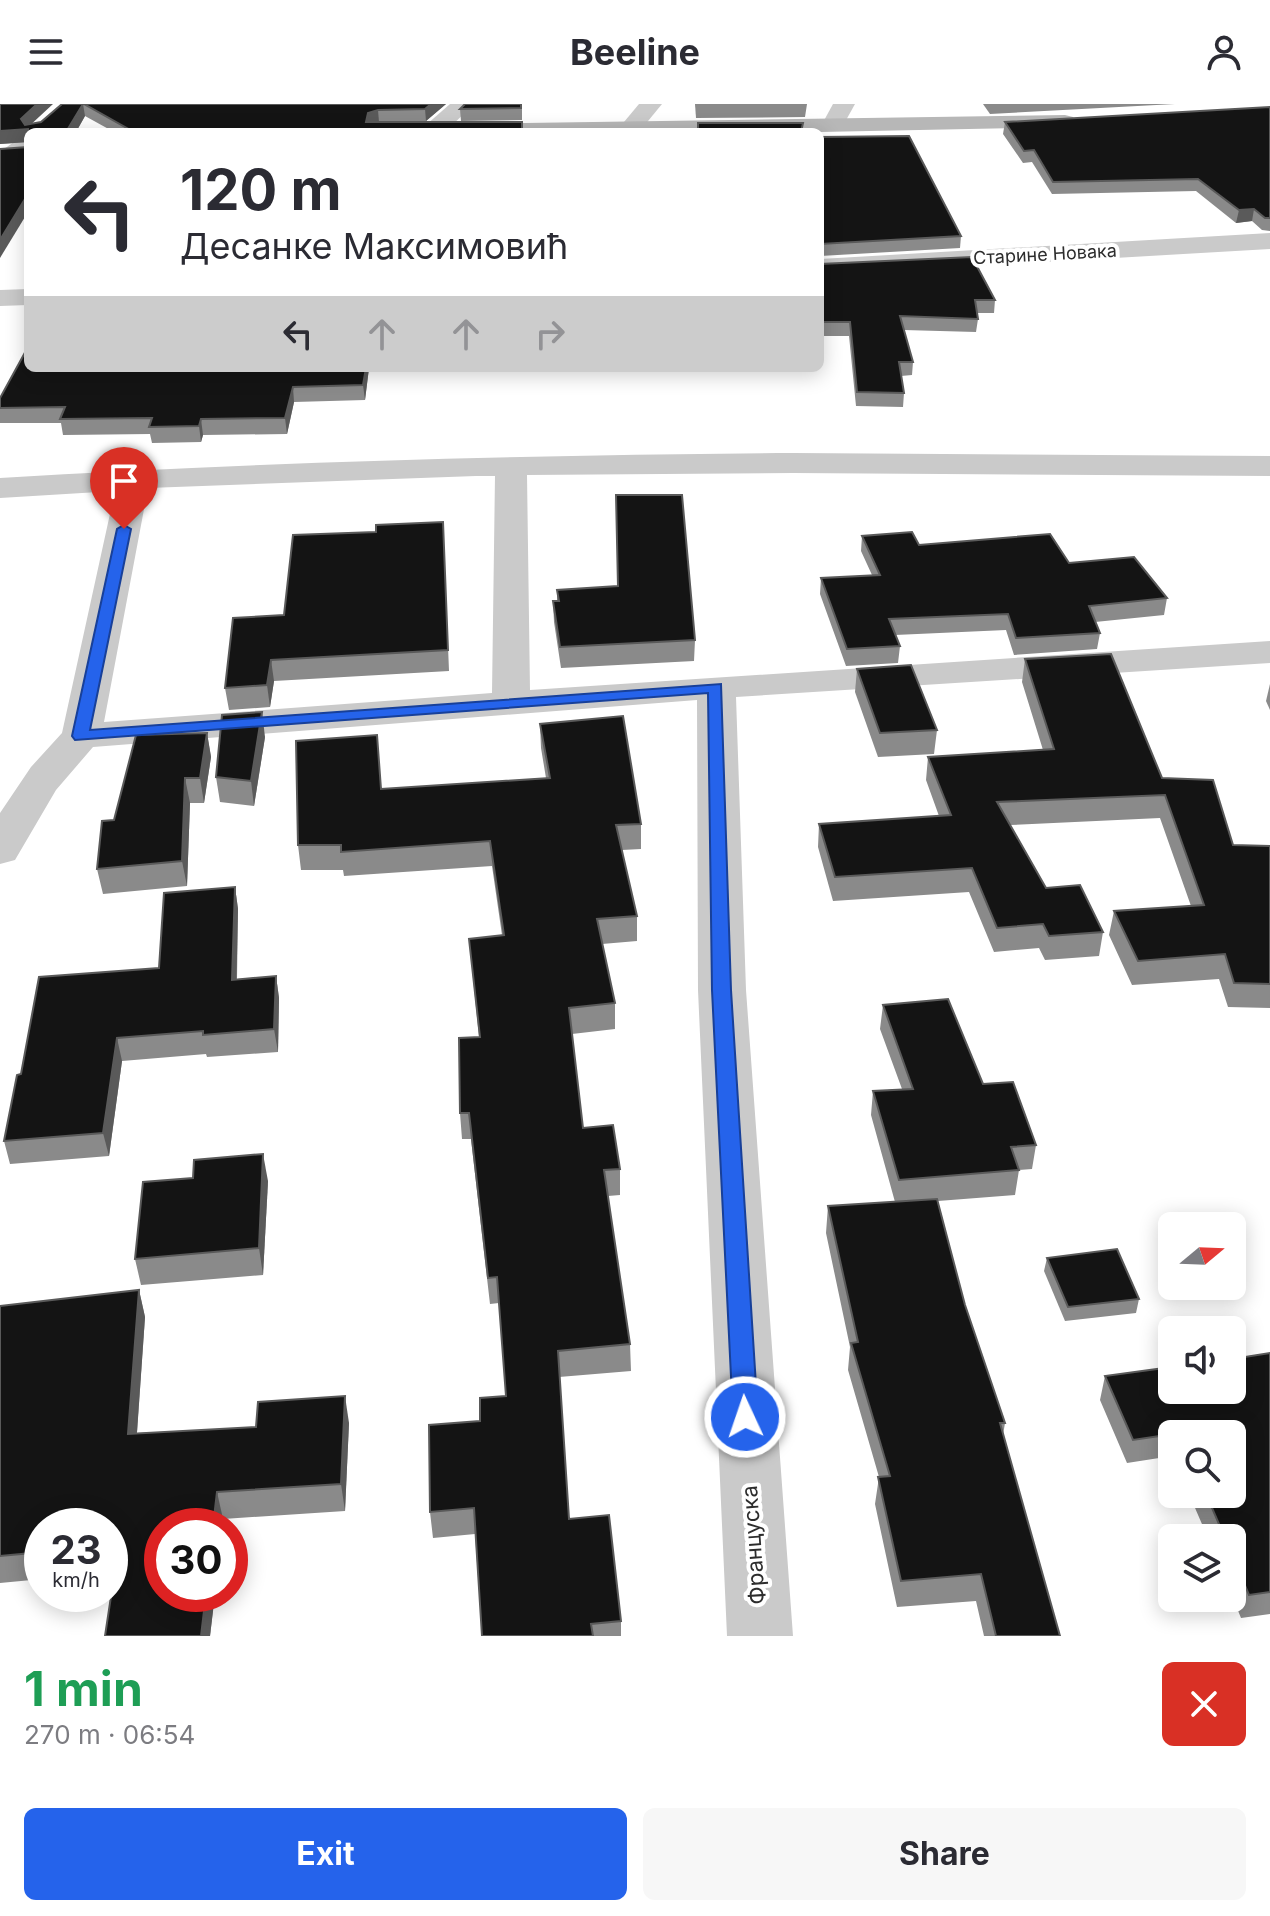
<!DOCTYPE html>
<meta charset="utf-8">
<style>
:root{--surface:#fff;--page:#f7f7f7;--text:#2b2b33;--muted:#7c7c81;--accent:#2563eb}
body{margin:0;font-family:Inter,sans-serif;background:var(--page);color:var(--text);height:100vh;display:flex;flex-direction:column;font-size:30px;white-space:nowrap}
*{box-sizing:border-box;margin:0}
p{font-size:26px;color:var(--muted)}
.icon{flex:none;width:44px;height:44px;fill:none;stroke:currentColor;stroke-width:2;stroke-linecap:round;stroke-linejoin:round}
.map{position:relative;height:1532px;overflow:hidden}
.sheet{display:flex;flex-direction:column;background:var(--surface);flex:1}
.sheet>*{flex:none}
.hud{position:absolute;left:24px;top:24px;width:800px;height:244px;border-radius:12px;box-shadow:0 4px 20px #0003;background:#fff;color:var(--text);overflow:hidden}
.needle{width:52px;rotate:71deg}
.buttons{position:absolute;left:1158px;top:1108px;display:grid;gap:16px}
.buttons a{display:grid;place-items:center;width:88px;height:88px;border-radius:12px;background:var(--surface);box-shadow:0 4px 20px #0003;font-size:40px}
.speed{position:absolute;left:24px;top:1404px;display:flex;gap:16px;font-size:40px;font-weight:700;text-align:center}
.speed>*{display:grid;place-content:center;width:104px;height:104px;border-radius:50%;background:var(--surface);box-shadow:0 4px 20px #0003;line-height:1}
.speed small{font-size:20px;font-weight:400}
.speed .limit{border:12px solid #d22;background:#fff;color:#111}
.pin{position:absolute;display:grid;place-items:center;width:68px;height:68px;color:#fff;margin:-82px -34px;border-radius:50% 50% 50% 0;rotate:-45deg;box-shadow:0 0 8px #0007}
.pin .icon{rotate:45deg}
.me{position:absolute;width:88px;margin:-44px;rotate:357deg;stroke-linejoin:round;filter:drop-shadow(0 0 6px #0008)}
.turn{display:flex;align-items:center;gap:28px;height:168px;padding:0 24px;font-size:36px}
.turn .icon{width:104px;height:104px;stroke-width:2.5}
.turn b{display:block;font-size:56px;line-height:68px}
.lanes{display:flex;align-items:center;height:76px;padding:0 24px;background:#0003;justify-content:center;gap:40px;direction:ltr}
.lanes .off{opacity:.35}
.round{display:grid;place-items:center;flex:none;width:84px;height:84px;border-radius:12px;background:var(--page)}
.summary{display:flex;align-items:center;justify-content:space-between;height:136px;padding:0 24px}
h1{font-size:48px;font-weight:700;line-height:60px;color:#1e9e55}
.action{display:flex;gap:16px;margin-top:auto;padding:16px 24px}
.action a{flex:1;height:92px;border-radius:12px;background:var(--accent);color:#fff;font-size:32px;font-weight:700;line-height:92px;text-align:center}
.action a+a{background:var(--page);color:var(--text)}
header{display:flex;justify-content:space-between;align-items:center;height:104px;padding:0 24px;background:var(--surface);font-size:36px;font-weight:700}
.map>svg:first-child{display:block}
</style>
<header><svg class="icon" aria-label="menu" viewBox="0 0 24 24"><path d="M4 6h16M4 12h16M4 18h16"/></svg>Beeline<svg class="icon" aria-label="person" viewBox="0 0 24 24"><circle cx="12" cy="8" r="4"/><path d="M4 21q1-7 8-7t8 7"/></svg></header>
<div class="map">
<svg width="1270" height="1532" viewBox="0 0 1270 1532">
<rect width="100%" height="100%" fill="#fff"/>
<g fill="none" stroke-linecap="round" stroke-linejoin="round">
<polygon fill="#cacaca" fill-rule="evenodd" points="28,28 28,41 16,51 4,51 4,45"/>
<g fill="#cacaca" fill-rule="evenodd">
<polygon points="450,0 474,0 445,28 424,28 426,21"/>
<polygon points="639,0 662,0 639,28 621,28 619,24"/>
<polygon points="833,0 855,0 840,27 824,27 821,22"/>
<polygon points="1270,129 1270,145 820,171 820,155"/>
<polygon points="28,185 28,201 0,202 0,186"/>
<path d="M793 349 1270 352V372L793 369 527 371 530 586 1270 537V559L736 593 746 886 793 1532H727L698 886 697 596 93 643 56 686 15 756 0 760V709L31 663 62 629 115 387 0 394V374C264 358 528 351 793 349ZM476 372H495L492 589 104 618 148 384Z"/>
</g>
<polygon fill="#b7b7b7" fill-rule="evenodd" points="1065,11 1073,13 1076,18 1073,23 820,28 369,28 372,23 380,21"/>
</g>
<g fill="#8a8a8a">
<polygon points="0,0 31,20 41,18 62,0 446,0 426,17 522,28 114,28 85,12 76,28 28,28 28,43 28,38 0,40"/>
<polygon points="522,0 522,16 461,17 460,5"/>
<polygon points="695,0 807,0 805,13 696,14"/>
<polygon points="983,0 1175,0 990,10"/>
<polygon points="1270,3 1270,127 1262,126 1252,117 1236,119 1196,87 1052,90 1032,58 1023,59 1003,30 1005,18"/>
<polygon points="820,33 961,132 960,144 820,152"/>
<polygon points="820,160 995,196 994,209 977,209 978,215 976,228 904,226 913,258 912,271 901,272 904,289 903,303 856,302 849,232 820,232"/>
<polygon points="28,264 369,264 365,296 294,298 287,330 203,331 201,338 152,339 150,330 63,331 61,319 0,319 0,294"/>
<polygon points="443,418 449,567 274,577 270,603 229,606 225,584 284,511 376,428"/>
<polygon points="862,432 919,441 1069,459 1167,494 1164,511 1095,518 1100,529 1097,545 1014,551 1006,526 895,531 900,542 898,559 846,562 820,490 821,474 872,471 861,447"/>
<polygon points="557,486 695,536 694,557 561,564 554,518 553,497 557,497"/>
<polygon points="1025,555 1162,674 1233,741 1270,742 1270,904 1228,903 1219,875 1132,881 1109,831 1114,807 1191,802 1160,714 1010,721 1046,784 1103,828 1099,852 1045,856 1039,844 994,848 969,788 833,797 818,743 819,720 939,712 926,676 928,653 1043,646 1022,578"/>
<polygon points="857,565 937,626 934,650 878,653 855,588"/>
<polygon points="1270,580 1270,606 1266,597"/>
<polygon points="540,620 641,720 641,745 622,746 637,812 637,837 602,840 615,899 615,925 572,930 583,1024 620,1065 620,1091 608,1092 630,1240 631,1267 559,1273 569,1415 621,1517 621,1532 482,1532 475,1430 433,1434 430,1408 480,1317 506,1292 499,1199 490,1200 471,1035 462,1035 460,1009 479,933 469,835 502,831 492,762 344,772 343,766 301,766 298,741 382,685 546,674 541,644"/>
<polygon points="207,629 211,653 204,699 190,699 187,782 103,790 97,765 114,716"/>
<polygon points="265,633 254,702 220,698 216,673"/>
<polygon points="235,783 238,805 237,875 276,872 279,894 278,948 207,953 206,950 122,957 109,1052 10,1060 4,1037 21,970 159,864"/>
<polygon points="883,901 983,980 1036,1041 1032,1065 1019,1066 1015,1091 938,1097 965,1201 1005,1319 1003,1331 1060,1532 984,1532 976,1497 897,1503 875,1400 879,1373 848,1266 850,1243 826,1129 828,1102 895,1098 871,1011 873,987 902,985 880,925"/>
<polygon points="268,1077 263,1171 141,1181 135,1155"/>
<polygon points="1047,1154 1139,1195 1136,1209 1065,1217 1044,1167"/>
<polygon points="139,1186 145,1213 137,1329 349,1319 345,1407 223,1415 222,1422 162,1422 215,1490 210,1532 105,1532 115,1468 110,1469 110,1422 42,1422 42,1475 0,1479 0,1202"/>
<polygon points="1270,1249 1270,1510 1241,1514 1232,1492 1232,1434 1208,1434 1189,1390 1232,1390 1232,1330 1172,1330 1172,1352 1127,1359 1100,1296 1105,1272"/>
</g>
<g fill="#5a5a5a">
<polygon points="37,0 53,0 26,25 28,25 28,38 0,40 0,27 21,15"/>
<polygon points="83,0 85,12 76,28 66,28"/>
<polygon points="431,0 446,0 426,17 425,5"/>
<polygon points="378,6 379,18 366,18 368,9"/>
<polygon points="28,90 28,108 0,154 0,136"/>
<polygon points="1254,105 1252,117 1236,119 1239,106"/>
<polygon points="366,264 369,264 365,296 363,281"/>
<polygon points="293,283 294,298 287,330 285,314"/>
<polygon points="201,315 203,331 201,338 199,322"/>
<polygon points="271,556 274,577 270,603 267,581"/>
<polygon points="262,608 265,633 254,702 251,677"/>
<polygon points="207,629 211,653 204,699 200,674"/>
<polygon points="185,674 190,699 187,782 182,757"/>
<polygon points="235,783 238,805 236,898 232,876"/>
<polygon points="276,872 279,894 278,948 274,925"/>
<polygon points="117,934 122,957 109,1052 103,1029"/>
<polygon points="263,1050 268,1077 263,1171 259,1144"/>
<polygon points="139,1186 145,1213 135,1356 128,1330"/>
<polygon points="345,1292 349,1319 345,1407 341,1380"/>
<polygon points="217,1388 223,1415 222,1422 213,1422"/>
<polygon points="206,1490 215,1490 210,1532 201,1532"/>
</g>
<g fill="#141414" stroke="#5a5a5a" stroke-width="2">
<polygon points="0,0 37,0 21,15 25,21 41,18 62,0 83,0 66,28 28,28 28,90 0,136 0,45 28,43 28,25 0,27"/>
<polygon points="84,0 431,0 425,5 378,6 368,9 366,18 522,18 522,28 134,28"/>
<polygon points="465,0 521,0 521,4 460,5"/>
<polygon points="1270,3 1270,114 1265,114 1254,105 1239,106 1198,75 1053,78 1034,46 1024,47 1005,18"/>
<polygon points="698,19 803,19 801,28 698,28"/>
<polygon points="909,32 961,132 820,140 820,33"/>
<polygon points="972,153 995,196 975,196 978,215 900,212 913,258 899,258 904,289 857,288 850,218 820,218 820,160"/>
<polygon points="28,243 28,264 366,264 363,281 293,283 285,314 201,315 199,322 149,323 152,314 60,315 65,303 0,304 0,294"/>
<polygon points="616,391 682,391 695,536 560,543 553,497 559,497 557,486 618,482"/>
<polygon points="443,418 448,546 271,556 267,581 225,584 233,514 284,511 293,431 376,428 376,421"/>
<polygon points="912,428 919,441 1050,430 1069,459 1134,453 1167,494 1089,502 1100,529 1016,534 1008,510 889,515 900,542 847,545 821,474 880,471 862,432"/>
<polygon points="1111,550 1162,674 1213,676 1233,741 1270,742 1270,880 1234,879 1225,850 1138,857 1114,807 1204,801 1165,691 997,698 1046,784 1080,781 1103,828 1049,832 1043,820 997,824 972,764 835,773 819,720 951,711 928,653 1054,645 1025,555"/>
<polygon points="911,561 937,626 880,629 857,565"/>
<polygon points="262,608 251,677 216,673 222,611"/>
<polygon points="623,612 641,720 616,721 637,812 597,815 615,899 569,904 583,1024 613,1021 620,1065 604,1066 630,1240 558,1247 569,1415 609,1411 621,1517 591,1520 593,1532 482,1532 474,1404 430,1408 429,1321 480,1317 480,1294 506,1292 497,1173 488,1174 469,1009 460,1009 459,934 480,933 469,835 504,831 490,737 341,748 341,741 298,741 296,637 377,631 381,685 550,674 540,620"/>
<polygon points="207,629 200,674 185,674 182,757 97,765 102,717 114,716 136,631"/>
<polygon points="235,783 232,876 276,872 274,925 203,931 203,927 117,934 103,1029 4,1037 17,971 21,970 39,873 159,864 164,789"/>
<polygon points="948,895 983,980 1013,978 1036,1041 1011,1043 1019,1066 899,1076 873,987 913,985 883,901"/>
<polygon points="263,1050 259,1144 135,1155 143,1078 193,1074 194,1056"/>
<polygon points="937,1095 965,1201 1005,1319 1000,1319 1060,1532 996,1532 981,1470 901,1477 878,1373 890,1372 851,1239 858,1238 828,1102"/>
<polygon points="1117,1145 1139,1195 1068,1203 1047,1154"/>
<polygon points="139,1186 128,1330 256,1323 258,1298 345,1292 341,1380 217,1388 213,1422 162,1422 162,1490 206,1490 201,1532 105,1532 119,1440 110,1441 110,1422 42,1422 42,1448 0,1452 0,1202"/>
<polygon points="1270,1249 1270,1488 1249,1491 1232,1451 1232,1434 1225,1434 1206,1390 1232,1390 1232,1330 1180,1330 1180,1329 1133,1336 1105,1272 1172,1263 1172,1286 1232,1286 1232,1255"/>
</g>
<polygon fill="#2563eb" stroke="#184099" stroke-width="2" points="124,421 131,425 90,626 721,580 731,886 758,1313 754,1321 745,1324 736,1321 733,1313 712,886 708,589 75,636 72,632 117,425"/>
<g text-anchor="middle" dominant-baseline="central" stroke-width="8" stroke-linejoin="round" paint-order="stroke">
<g font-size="18" fill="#2d2d2d" stroke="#fff">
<text transform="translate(1045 150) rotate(-3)">Старине Новака</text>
</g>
<g font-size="22" fill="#2d2d2d" stroke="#fff">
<text transform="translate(753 1441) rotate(-94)">Француска</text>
</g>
</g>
</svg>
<div class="buttons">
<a><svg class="needle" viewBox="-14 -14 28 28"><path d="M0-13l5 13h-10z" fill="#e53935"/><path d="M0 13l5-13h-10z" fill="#7c7c81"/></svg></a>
<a><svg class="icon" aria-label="sound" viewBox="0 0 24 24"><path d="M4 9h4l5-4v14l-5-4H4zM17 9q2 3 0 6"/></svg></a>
<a><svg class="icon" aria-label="search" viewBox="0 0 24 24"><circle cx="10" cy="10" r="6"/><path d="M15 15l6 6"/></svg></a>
<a><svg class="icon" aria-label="layers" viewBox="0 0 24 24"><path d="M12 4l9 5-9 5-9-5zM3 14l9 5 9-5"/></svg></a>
</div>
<div class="speed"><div>23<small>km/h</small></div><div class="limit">30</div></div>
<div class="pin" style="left:124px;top:425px;background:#d93025"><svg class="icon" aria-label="arrive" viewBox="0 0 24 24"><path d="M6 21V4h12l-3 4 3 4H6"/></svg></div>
<svg class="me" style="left:745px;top:1313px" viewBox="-20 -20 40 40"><circle r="17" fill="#2563eb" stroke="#fff" stroke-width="3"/><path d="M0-11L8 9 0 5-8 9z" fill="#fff"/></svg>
<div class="hud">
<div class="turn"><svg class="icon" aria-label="left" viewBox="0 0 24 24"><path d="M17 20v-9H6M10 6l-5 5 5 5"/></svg><div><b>120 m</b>Десанке Максимовић</div></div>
<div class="lanes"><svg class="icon" aria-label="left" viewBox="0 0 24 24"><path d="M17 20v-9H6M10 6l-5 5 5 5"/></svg><svg class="icon off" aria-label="ahead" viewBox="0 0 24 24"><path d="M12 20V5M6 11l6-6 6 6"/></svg><svg class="icon off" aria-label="ahead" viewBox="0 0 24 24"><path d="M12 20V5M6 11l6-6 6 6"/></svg><svg class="icon off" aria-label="right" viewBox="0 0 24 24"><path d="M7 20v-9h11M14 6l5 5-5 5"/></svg></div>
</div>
</div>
<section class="sheet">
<div class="summary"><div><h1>1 min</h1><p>270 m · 06:54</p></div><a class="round" style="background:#d93025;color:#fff"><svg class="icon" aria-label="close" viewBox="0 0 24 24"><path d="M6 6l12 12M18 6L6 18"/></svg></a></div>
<div class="action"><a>Exit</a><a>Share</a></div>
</section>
